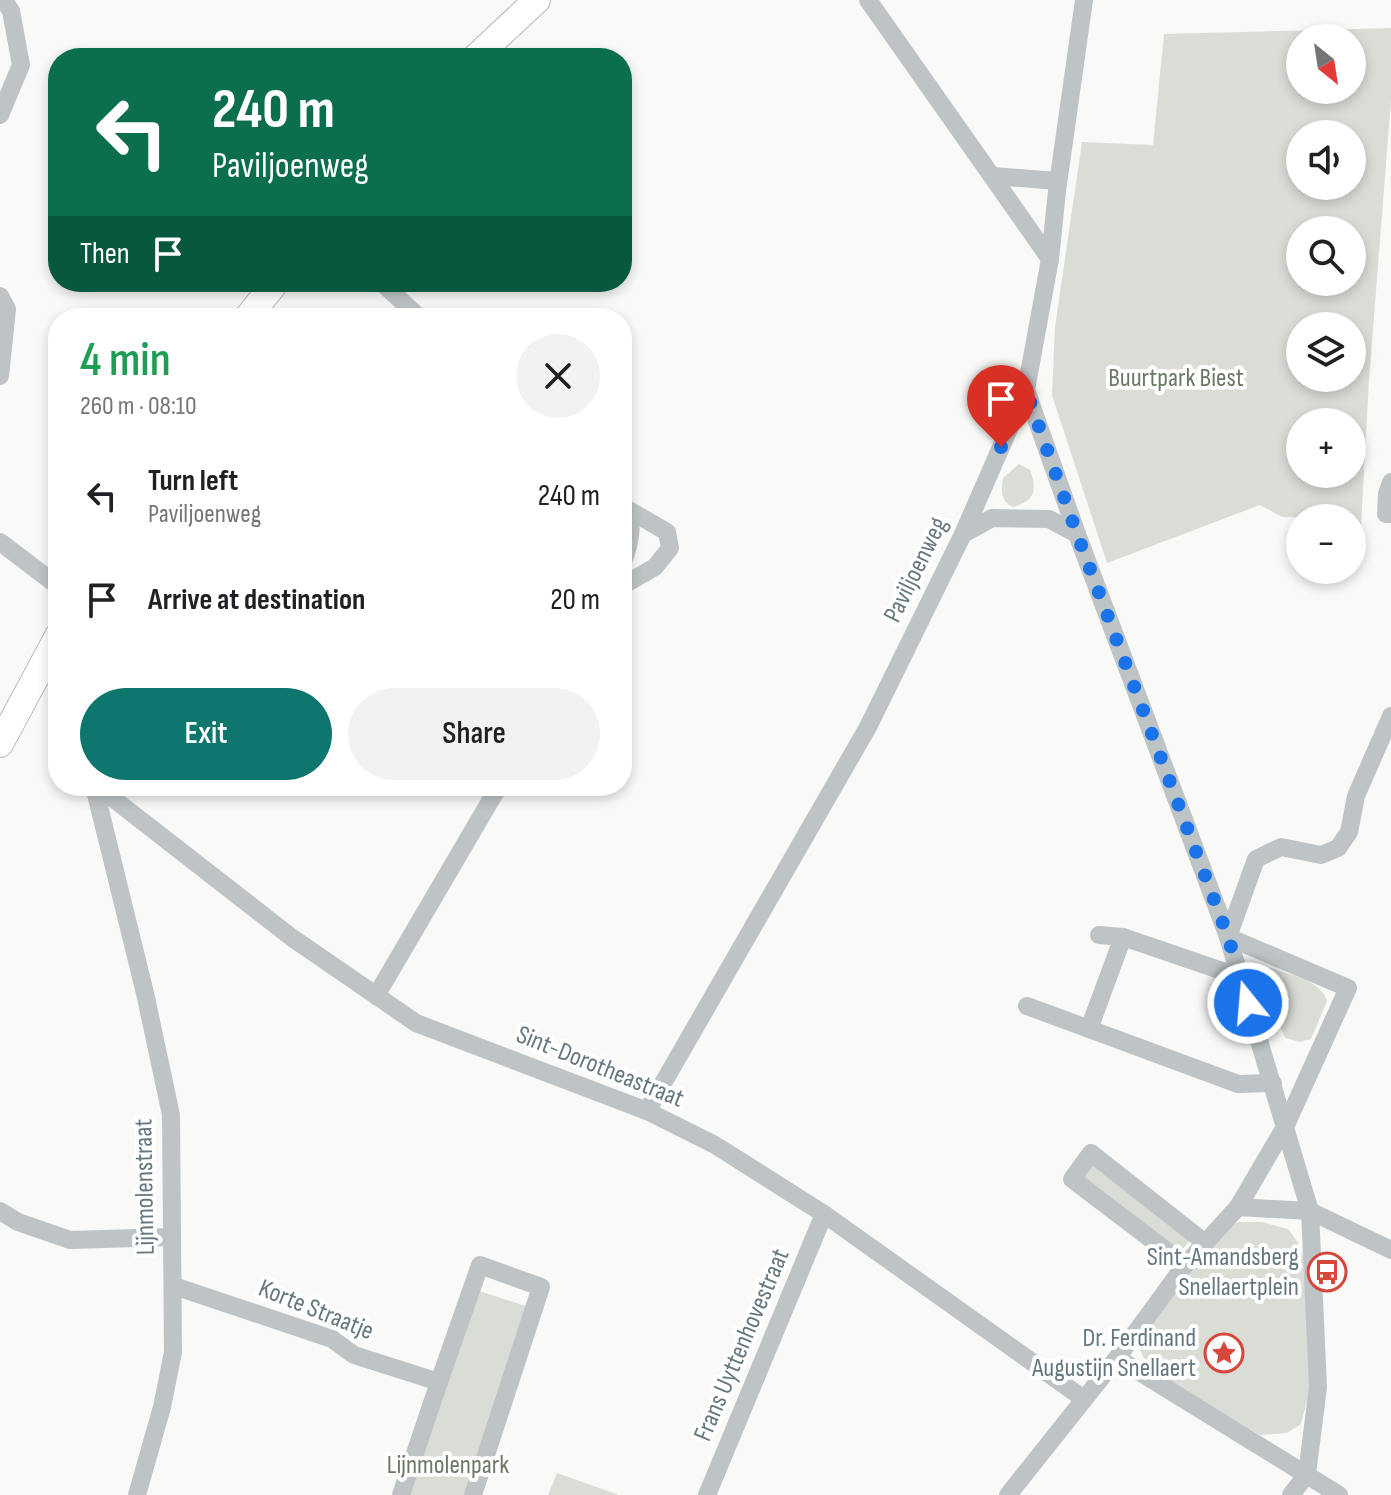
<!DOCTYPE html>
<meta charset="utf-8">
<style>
:root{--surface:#fff;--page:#f2f2f2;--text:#202124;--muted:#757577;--accent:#0f766e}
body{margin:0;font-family:"Sofia Sans Condensed",sans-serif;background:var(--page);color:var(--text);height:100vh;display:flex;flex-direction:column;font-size:30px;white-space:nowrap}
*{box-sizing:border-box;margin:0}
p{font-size:26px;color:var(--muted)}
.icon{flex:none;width:44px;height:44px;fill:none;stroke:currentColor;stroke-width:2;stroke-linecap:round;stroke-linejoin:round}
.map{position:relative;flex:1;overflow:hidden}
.sheet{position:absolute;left:48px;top:308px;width:584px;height:488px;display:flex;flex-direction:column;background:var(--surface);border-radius:32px;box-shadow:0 4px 12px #0003}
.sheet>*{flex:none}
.hud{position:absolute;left:48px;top:48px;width:584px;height:244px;border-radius:32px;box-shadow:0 4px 12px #0003;background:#0b6e4f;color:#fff;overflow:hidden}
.needle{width:52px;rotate:150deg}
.fabs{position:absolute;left:1286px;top:24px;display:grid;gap:16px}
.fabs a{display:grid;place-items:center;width:80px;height:80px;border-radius:50%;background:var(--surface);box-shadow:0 4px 12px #0003;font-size:40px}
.pin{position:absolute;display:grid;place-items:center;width:68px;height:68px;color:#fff;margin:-82px -34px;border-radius:50% 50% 50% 0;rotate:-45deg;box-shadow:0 0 8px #0007}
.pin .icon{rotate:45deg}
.me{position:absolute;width:88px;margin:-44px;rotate:343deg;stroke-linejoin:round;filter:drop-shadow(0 0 6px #0008)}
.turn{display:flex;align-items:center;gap:28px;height:168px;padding:0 32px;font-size:36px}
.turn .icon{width:104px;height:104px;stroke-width:2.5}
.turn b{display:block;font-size:56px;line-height:68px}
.then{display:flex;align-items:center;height:76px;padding:0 32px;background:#0003;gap:16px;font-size:30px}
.round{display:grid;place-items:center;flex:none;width:84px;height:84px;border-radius:42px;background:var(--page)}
.summary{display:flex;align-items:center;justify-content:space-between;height:136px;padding:0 32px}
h1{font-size:48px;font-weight:600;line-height:60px;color:#1e9e55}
.primary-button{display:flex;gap:16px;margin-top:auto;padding:16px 32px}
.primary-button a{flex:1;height:92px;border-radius:48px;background:var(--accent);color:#fff;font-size:32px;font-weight:600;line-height:92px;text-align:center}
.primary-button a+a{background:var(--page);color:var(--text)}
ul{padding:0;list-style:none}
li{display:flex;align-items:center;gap:24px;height:104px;padding:0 32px}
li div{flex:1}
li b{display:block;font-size:30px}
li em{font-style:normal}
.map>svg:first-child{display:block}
</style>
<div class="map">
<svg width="1391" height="1495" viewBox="0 0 1391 1495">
<rect width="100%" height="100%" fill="#f9f9f7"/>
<g fill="#daddd6" fill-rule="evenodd">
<path d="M1391 28V101L1369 380 1361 526 1352 525V518L1282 517 1260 505 1107 563 1052 395 1055 327 1082 142 1153 145 1164 34ZM1352 38V90H1300V38ZM1352 134V186H1300V134ZM1352 230V282H1300V230ZM1352 326V378H1300V326ZM1352 422V474H1300V422Z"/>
<path d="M1019 464 1030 470C1038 491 1034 502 1012 507 1000 499 1001 491 1003 478Z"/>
<path d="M1272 968C1290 975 1321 980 1327 1001L1311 1039 1300 1042 1285 1038 1260 978 1263 969Z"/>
<polygon points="1092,1163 1190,1240 1180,1253 1082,1176"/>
<polygon points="1238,1222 1262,1222 1288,1229 1297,1241 1306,1264 1310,1389 1301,1424 1287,1433 1260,1435 1166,1381 1145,1360 1140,1350 1144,1333 1222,1230"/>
<polygon points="476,1290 529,1307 467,1495 408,1495"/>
<polygon points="557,1473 619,1495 548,1495"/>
</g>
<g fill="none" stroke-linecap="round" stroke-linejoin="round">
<defs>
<g id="secondary">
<polyline points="475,58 537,0"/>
<polyline points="247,318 276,282"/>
<polyline points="0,744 58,636"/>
</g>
</defs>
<use href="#secondary" stroke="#b1b8bb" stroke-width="28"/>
<g stroke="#bec4c6" stroke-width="18">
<polyline points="868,0 1050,259"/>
<polyline points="0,115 21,65 11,11 4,0"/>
<polyline points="993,176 1058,181"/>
<polyline points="381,282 420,318"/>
<polyline points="0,296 7,309 0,376"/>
<polyline points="1026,390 1077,534 1228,937 1310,1211 1318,1387 1307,1474"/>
<polyline points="1391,482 1387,494 1386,514 1391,514"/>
<path d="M622 505C637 519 629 547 622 564"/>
<polyline points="963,534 992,518 1049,519 1077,534"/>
<polyline points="0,542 58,586"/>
<polyline points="622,586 655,567 670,548 667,532 627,509"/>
<polyline points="94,786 145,993 171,1115 173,1352 162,1407 137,1495"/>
<polyline points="97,786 291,937 416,1023 647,1111 715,1145 824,1214 1084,1399"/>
<polyline points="1099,935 1123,937 1240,977"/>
<polyline points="376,996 499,786"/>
<polyline points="1027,1006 1238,1084 1273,1083"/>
<polyline points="1089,1029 1123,937"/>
<polyline points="647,1111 868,727 963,534 1026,390 1050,259 1057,191 1084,0"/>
<polyline points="1238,1207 1310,1211 1391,1250"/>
<polyline points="0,1211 18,1222 70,1240 171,1237"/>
<polyline points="1185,1265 1072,1179 1091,1153 1204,1242"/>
<polyline points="174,1286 332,1339 354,1355 439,1382 401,1495"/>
<polyline points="1117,1358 1339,1495"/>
<polyline points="439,1382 480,1265 541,1287 473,1495"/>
<polyline points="707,1495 824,1214"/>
<polyline points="1008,1495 1117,1358 1185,1265 1238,1207 1285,1127 1348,988 1228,937 1256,859 1281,847 1321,855 1338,848 1349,832 1356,796 1391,716"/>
<polyline points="1291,1495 1307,1474"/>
</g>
<use href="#secondary" stroke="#fff" stroke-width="26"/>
</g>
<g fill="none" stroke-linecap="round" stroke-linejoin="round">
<polyline stroke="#1a73e8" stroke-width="14" stroke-dasharray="0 25.2" points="1001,447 1026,390 1077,534 1228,937 1248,1003"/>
</g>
<defs>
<symbol id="bus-ring" viewBox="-11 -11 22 22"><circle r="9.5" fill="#fff" stroke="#d6473a" stroke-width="1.5"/><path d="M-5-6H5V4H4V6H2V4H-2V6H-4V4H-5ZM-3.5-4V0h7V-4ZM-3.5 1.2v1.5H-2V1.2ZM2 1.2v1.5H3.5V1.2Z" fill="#d6473a"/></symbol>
<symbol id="sight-ring" viewBox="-11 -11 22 22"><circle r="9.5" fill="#fff" stroke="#d6473a" stroke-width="1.5"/><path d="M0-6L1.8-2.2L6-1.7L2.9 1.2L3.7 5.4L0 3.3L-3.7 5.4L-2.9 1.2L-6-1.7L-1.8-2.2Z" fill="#d6473a"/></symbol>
</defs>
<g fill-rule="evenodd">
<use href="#bus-ring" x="1305" y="1250" width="44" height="44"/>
<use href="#sight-ring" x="1202" y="1331" width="44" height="44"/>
</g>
<g text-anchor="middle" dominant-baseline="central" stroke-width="8" stroke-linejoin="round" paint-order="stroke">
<g font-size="26" fill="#6b7865" stroke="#fff">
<text x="1176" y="378">Buurtpark Biest</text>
<text x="448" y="1465">Lijnmolenpark</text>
</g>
<g font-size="26" fill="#66787f" stroke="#fff">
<text transform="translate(916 570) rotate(-64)">Paviljoenweg</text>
<text transform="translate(600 1067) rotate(22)">Sint-Dorotheastraat</text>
<text transform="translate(145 1187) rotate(-91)">Lijnmolenstraat</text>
<text transform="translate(316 1310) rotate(22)">Korte Straatje</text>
<text transform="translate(742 1345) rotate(-67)">Frans Uyttenhovestraat</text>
</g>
<g font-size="26" fill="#66787f" stroke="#fff" text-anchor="end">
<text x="1299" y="1257">Sint-Amandsberg<tspan x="1299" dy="30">Snellaertplein</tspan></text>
<text x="1196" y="1338">Dr. Ferdinand<tspan x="1196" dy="30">Augustijn Snellaert</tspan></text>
</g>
</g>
</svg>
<div class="fabs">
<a><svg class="needle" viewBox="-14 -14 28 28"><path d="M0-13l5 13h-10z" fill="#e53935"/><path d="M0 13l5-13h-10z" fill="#757577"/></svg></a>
<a><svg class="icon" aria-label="sound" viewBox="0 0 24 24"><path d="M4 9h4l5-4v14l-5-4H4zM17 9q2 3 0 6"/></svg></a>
<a><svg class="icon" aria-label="search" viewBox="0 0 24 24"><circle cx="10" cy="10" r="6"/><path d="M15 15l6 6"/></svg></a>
<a><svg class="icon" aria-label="layers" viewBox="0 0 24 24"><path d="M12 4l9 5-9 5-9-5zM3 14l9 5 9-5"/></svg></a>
<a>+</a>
<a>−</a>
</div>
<div class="pin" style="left:1001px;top:447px;background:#d93025"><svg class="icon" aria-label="arrive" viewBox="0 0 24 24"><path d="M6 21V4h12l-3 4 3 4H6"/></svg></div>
<svg class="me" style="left:1248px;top:1003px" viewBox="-20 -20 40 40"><circle r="17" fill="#1a73e8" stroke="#fff" stroke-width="3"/><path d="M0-11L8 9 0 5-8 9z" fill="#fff"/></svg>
<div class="hud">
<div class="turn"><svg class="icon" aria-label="left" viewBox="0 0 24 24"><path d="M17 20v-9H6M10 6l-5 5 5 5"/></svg><div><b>240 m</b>Paviljoenweg</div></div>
<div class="then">Then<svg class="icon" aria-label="arrive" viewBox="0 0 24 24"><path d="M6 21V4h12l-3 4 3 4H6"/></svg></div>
</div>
<section class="sheet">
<div class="summary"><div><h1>4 min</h1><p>260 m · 08:10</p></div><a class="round"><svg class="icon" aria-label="close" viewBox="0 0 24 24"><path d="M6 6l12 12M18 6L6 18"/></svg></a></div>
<ul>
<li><svg class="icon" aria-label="left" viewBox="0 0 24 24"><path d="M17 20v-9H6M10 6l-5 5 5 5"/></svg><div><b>Turn left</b><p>Paviljoenweg</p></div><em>240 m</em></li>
<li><svg class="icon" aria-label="arrive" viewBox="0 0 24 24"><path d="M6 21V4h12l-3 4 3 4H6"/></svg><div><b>Arrive at destination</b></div><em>20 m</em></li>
</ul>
<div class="primary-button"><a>Exit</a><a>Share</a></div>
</section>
</div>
